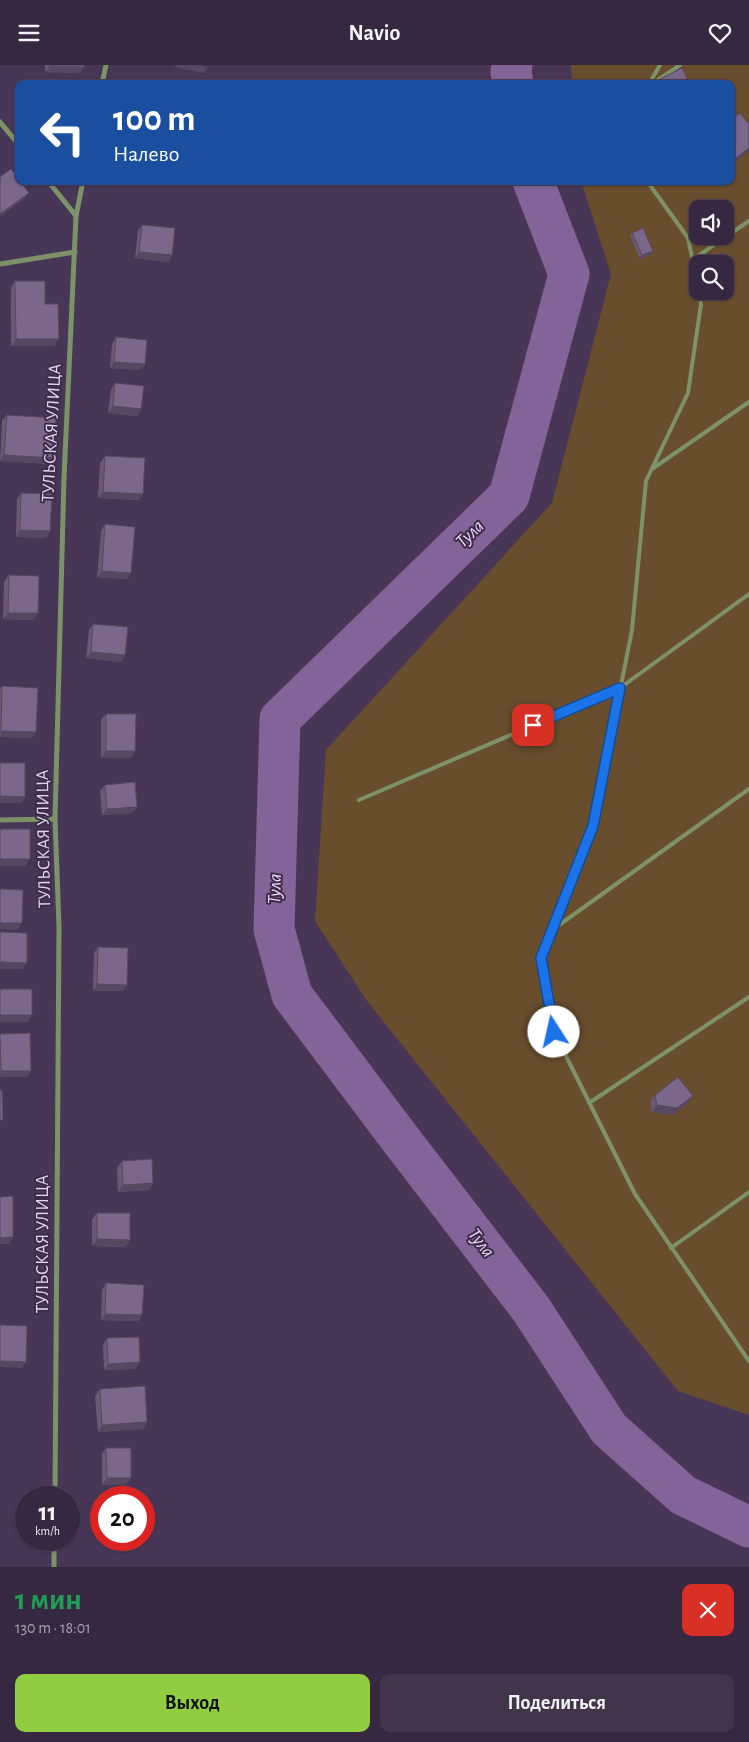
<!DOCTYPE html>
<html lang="ru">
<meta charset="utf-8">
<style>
:root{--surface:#362840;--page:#41344b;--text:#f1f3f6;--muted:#aaa6b1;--line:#504459;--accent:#91cd40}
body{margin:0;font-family:"Alegreya Sans",sans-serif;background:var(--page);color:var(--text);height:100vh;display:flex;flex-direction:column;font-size:19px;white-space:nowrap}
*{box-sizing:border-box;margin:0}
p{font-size:16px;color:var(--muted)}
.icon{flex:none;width:28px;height:28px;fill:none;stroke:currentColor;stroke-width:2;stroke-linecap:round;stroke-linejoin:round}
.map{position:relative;height:1502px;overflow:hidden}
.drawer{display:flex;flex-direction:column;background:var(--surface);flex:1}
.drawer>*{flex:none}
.top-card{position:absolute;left:15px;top:15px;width:720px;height:105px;border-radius:10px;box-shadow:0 1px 4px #0004,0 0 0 1px var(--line);background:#1a4fa0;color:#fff;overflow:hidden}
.fabs{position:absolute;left:689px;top:135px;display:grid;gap:10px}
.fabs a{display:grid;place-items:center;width:45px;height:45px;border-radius:10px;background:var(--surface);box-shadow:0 1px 4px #0004,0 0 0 1px var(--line);font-size:25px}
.speed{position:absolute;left:15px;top:1421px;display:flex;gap:10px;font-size:25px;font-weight:700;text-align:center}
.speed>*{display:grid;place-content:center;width:65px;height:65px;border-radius:50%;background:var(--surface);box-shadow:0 1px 4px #0004,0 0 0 1px var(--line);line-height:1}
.speed small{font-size:12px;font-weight:400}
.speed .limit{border:8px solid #d22;background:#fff;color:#111}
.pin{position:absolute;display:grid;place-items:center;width:42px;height:42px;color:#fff;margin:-21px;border-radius:10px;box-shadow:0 2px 8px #0006}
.me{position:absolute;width:55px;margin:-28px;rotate:350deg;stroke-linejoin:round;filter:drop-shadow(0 0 4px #0008)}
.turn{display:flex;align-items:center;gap:18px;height:105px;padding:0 15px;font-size:22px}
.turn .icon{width:65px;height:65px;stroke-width:2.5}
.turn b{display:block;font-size:35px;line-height:42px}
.round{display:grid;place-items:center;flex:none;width:52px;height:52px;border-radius:10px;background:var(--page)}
.summary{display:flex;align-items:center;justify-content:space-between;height:85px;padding:0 15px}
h1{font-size:30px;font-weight:600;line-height:38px;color:#1e9e55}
.primary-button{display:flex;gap:10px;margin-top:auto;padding:10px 15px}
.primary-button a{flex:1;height:58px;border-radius:10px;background:var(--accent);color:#111;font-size:20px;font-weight:600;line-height:58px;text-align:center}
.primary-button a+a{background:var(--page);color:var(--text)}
header{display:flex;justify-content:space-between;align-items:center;height:65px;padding:0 15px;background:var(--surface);font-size:22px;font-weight:600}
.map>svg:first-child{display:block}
</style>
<header><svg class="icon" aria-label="menu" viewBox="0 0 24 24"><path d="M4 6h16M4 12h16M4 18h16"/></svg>Navio<svg class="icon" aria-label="heart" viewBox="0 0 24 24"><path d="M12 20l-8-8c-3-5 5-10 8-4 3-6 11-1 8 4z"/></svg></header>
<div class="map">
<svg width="749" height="1502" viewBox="0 0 749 1502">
<rect width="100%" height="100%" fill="#483656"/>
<path fill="#694e2e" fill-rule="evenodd" d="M571 0H749V1350L678 1326 367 936 315 856 326 685 552 438 611 209 581 116H731V19H572ZM698 144H725V171H698ZM698 199H725V226H698Z"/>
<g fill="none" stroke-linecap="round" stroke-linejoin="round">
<g stroke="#826498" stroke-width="41">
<polyline points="512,0 511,7 513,19"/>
<polyline points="533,116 569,209 509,431 280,654 274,864 292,930 398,1071 531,1244 609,1364 683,1430 749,1462"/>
</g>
<g stroke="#7d9268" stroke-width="4">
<polyline points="649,19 660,0"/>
<polyline points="652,19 680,0"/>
<polyline points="647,116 688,173 698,221"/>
<polyline points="692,195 749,156"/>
<polyline points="699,226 701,239 688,328 646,416 632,565 593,761 541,893 554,967 635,1129 749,1296"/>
<polyline points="652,404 749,337"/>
<polyline points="359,735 620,623 749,529"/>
<polyline points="552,865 749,724"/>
<polyline points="589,1038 749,932"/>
<polyline points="671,1183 749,1127"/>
</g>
<g stroke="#7d9268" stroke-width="5">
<polyline points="102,19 106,0"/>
<polyline points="0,57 19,80"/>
<polyline points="48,116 76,151"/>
<polyline points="0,199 75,187"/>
<polyline points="0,755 55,754"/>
<polyline points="55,1432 59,862 55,754 64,413 76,151 83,116"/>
<polyline points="54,1502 54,1475"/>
</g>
</g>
<g fill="#695976">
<polygon points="45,0 84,0 84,2 79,8 45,7"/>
<polygon points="142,160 172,190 168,197 135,193 138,166"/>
<polygon points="632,168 653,186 651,189 640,194 630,171"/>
<polygon points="15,216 45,239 59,274 54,281 11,281 11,223"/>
<polygon points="116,272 145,299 140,305 110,303 112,279"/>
<polygon points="115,318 141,344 137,351 108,348 111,325"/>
<polygon points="7,350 49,399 0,396 2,356"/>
<polygon points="105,391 139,435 98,433 100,398"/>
<polygon points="21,428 50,466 46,473 16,472 17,434"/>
<polygon points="105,459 131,508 127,514 97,512 101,466"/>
<polygon points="9,510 38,548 33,555 3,554 4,517"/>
<polygon points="93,559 125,590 121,597 86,593 89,565"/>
<polygon points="2,621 36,667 32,673 0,672 0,624"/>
<polygon points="106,649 131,693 101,693 101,655"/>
<polygon points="105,720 132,748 102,750 100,726"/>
<polygon points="98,882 123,926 93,926 94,888"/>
<polygon points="0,969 27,1012 0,1012"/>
<polygon points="655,1030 688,1038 673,1050 652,1047 650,1037"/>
<polygon points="122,1096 153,1118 149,1125 118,1127 117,1103"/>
<polygon points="97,1148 125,1182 92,1181 92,1154"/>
<polygon points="106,1218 142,1250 138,1256 101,1255 102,1225"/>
<polygon points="107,1273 140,1297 135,1304 104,1305 103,1280"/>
<polygon points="100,1324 147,1357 143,1364 98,1367 95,1331"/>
<polygon points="106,1383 126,1420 102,1420 102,1389"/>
<polygon points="107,1475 141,1475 137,1481 107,1481"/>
</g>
<g fill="#554860">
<polygon points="176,0 200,0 208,2 204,8 174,2"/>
<polygon points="50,1 84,2 79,8 45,7"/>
<polygon points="749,83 749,86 731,100 731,97"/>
<polygon points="29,128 24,134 0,152 0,149"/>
<polygon points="653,186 651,189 640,194 642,190"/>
<polygon points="139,187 172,190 168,197 135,193"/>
<polygon points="16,274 59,274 54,281 11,281"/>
<polygon points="114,297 145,299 140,305 110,303"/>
<polygon points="113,341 141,344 137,351 108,348"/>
<polygon points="4,390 54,393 49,399 0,396"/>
<polygon points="103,427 143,429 139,435 98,433"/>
<polygon points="20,465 50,466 46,473 16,472"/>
<polygon points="102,506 131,508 127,514 97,512"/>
<polygon points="8,548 38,548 33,555 3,554"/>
<polygon points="91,587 125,590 121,597 86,593"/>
<polygon points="1,666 36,667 32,673 0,672"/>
<polygon points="106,686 135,686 131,693 101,693"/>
<polygon points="0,731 25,732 21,738 0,738"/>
<polygon points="137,742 132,748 102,750 107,744"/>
<polygon points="0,794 30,794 25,801 0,801"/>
<polygon points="0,858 22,858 17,865 0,864"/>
<polygon points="0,897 27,898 22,904 0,904"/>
<polygon points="97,919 127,920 123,926 93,926"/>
<polygon points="0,950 32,950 28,957 0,957"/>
<polygon points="1,1006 31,1006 27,1012 0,1012 0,1008"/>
<polygon points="693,1031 688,1038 673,1050 652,1047 657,1040"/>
<polygon points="153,1118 149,1125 118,1127 123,1120"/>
<polygon points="13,1172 9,1179 0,1179 0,1173"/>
<polygon points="97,1174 130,1175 125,1182 92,1181"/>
<polygon points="105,1249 142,1250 138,1256 101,1255"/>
<polygon points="0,1296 26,1297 22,1303 0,1302"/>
<polygon points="140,1297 135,1304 104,1305 108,1299"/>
<polygon points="147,1357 143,1364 98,1367 102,1360"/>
<polygon points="107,1413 131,1413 126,1420 102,1420"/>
<polygon points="111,1475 141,1475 137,1481 107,1481"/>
</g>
<g fill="#7a6789" stroke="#554860">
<polygon points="50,0 84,0 84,2 50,1"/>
<polygon points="682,3 690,19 655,19 654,17"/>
<polygon points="67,16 67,19 54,19"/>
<polygon points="740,48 749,59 749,83 731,97 731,55"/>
<polygon points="11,104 19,114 19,116 20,116 29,128 0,149 0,112"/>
<polygon points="142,160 175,163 172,190 139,187"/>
<polygon points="643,163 653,186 642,190 632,168"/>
<polygon points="15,216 45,216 45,239 58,239 59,274 16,274"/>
<polygon points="116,272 147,275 145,299 114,297"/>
<polygon points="115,318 144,321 141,344 113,341"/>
<polygon points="7,350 56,353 54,393 4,390"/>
<polygon points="105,391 145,393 143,429 103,427"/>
<polygon points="21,428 52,429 50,466 20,465"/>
<polygon points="105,459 135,462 131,508 102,506"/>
<polygon points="9,510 39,511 38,548 8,548"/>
<polygon points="93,559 128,562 125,590 91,587"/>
<polygon points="2,621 38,623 36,667 1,666"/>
<polygon points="106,649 136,649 135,686 106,686"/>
<polygon points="0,698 25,698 25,732 0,731"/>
<polygon points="135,717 137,742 107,744 105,720"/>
<rect x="0" y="764" width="30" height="30"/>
<polygon points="0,824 23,825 22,858 0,858"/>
<polygon points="0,867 27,868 27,898 0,897"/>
<polygon points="98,882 128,883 127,920 97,919"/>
<rect x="0" y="924" width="32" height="26"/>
<polygon points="30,968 31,1006 1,1006 0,969"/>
<polygon points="678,1012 693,1031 677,1043 657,1040 655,1030"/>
<polygon points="0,1025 2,1025 3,1055 0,1055"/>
<polygon points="152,1094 153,1118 123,1120 122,1096"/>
<polygon points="13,1131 13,1172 0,1173 0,1132"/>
<polygon points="97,1148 130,1148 130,1175 97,1174"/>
<polygon points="106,1218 144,1220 142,1250 105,1249"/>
<polygon points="0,1260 27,1261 26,1297 0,1296"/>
<polygon points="139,1272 140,1297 108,1299 107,1273"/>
<polygon points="145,1321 147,1357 102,1360 100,1324"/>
<polygon points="106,1383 131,1383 131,1413 107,1413"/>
</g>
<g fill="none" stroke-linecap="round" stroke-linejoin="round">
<defs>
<polyline id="route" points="533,660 620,623 593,761 541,893 554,967"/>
</defs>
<use href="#route" stroke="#114b97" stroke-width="12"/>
<use href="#route" stroke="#1a73e8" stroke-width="9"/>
</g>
<g text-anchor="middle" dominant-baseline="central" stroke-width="4" stroke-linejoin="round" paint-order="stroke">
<g font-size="18" fill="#e1d7ea" stroke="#3e2c4b">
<text transform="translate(52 368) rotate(-87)">ТУЛЬСКАЯ УЛИЦА</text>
<text transform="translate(44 774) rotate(-91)">ТУЛЬСКАЯ УЛИЦА</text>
<text transform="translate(43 1179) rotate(-90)">ТУЛЬСКАЯ УЛИЦА</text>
</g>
<g font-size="19" font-style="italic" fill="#ead9f9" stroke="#3e2c4b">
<text transform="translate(470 469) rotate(-44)">Тула</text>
<text transform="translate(275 824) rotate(-88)">Тула</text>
<text transform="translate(481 1178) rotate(53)">Тула</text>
</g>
</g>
</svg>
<div class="fabs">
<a><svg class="icon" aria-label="sound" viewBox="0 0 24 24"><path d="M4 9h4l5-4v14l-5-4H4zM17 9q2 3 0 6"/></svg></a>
<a><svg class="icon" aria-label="search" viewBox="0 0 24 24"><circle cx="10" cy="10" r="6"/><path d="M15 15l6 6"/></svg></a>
</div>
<div class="speed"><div>11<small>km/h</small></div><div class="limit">20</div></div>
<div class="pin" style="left:533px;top:660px;background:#d93025"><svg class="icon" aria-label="arrive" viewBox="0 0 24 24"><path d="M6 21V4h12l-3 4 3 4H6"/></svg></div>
<svg class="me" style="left:554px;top:967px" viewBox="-20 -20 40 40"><circle r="19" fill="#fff"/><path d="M0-13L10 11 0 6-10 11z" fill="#1a73e8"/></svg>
<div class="top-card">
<div class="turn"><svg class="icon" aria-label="left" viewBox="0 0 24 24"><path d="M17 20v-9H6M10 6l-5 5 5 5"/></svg><div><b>100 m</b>Налево</div></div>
</div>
</div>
<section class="drawer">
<div class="summary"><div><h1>1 мин</h1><p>130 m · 18:01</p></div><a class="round" style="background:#d93025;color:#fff"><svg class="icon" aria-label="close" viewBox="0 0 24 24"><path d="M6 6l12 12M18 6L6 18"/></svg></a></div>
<div class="primary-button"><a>Выход</a><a>Поделиться</a></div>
</section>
